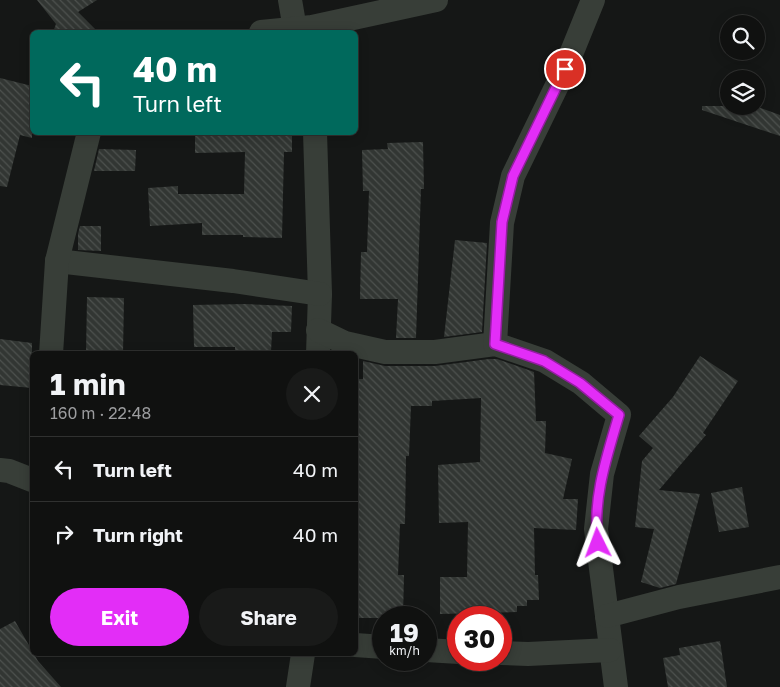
<!DOCTYPE html>
<meta charset="utf-8">
<style>
:root{--surface:#101110;--page:#191a19;--text:#f1f3f6;--muted:#9c9d9f;--line:#303130;--accent:#e32df7}
body{margin:0;font-family:"Golos Text",sans-serif;background:var(--page);color:var(--text);height:100vh;display:flex;flex-direction:column;font-size:19px;white-space:nowrap}
*{box-sizing:border-box;margin:0}
p{font-size:16px;color:var(--muted)}
.icon{flex:none;width:28px;height:28px;fill:none;stroke:currentColor;stroke-width:2;stroke-linecap:round;stroke-linejoin:round}
.map{position:relative;flex:1;overflow:hidden}
.details{position:absolute;left:30px;top:351px;width:328px;height:305px;display:flex;flex-direction:column;background:var(--surface);border-radius:8px;box-shadow:0 2px 12px #0003,0 0 0 1px var(--line)}
.details>*{flex:none}
.hud{position:absolute;left:30px;top:30px;width:328px;height:105px;border-radius:8px;box-shadow:0 2px 12px #0003,0 0 0 1px var(--line);background:#00695c;color:#fff;overflow:hidden}
.tools{position:absolute;left:720px;top:15px;display:grid;gap:10px}
.tools a{display:grid;place-items:center;width:45px;height:45px;border-radius:50%;background:var(--surface);box-shadow:0 2px 12px #0003,0 0 0 1px var(--line);font-size:25px}
.speed{position:absolute;left:372px;top:606px;display:flex;gap:10px;font-size:25px;font-weight:700;text-align:center}
.speed>*{display:grid;place-content:center;width:65px;height:65px;border-radius:50%;background:var(--surface);box-shadow:0 2px 12px #0003,0 0 0 1px var(--line);line-height:1}
.speed small{font-size:12px;font-weight:400}
.speed .limit{border:8px solid #d22;background:#fff;color:#111}
.pin{position:absolute;display:grid;place-items:center;width:42px;height:42px;color:#fff;margin:-21px;border:2px solid #fff;border-radius:50%;box-shadow:0 1px 5px #0007}
.me{position:absolute;width:55px;margin:-28px;rotate:357deg;stroke-linejoin:round;filter:drop-shadow(0 0 4px #0008)}
.turn{display:flex;align-items:center;gap:18px;height:105px;padding:0 20px;font-size:22px}
.turn .icon{width:65px;height:65px;stroke-width:2.5}
.turn b{display:block;font-size:35px;line-height:42px}
.round{display:grid;place-items:center;flex:none;width:52px;height:52px;border-radius:26px;background:var(--page)}
.headline{display:flex;align-items:center;justify-content:space-between;height:85px;padding:0 20px}
h1{font-size:30px;font-weight:700;line-height:38px}
.primary-button{display:flex;gap:10px;margin-top:auto;padding:10px 20px}
.primary-button a{flex:1;height:58px;border-radius:30px;background:var(--accent);color:#fff;font-size:20px;font-weight:700;line-height:58px;text-align:center}
.primary-button a+a{background:var(--page);color:var(--text)}
ul{padding:0;list-style:none}
li{display:flex;align-items:center;gap:15px;height:65px;padding:0 20px;border-top:1px solid var(--line)}
li div{flex:1}
li b{display:block;font-size:19px}
li em{font-style:normal}
.map>svg:first-child{display:block}
</style>
<div class="map">
<svg width="780" height="687" viewBox="0 0 780 687">
<defs>
<pattern id="building-back-hatch" width="6" height="6" patternUnits="userSpaceOnUse" patternTransform="scale(1.25)"><rect width="6" height="6" fill="#323633"/><path d="M-1 5l2 2M0 0l6 6M5-1l2 2" fill="none" stroke="#4d514e"/></pattern>
</defs>
<rect width="100%" height="100%" fill="#151716"/>
<g fill="url(#building-back-hatch)">
<polygon points="37,0 97,0 78,12 98,32 53,32 56,24"/>
<polygon points="0,78 32,86 32,138 20,135 7,187 0,186"/>
<polygon points="702,106 755,106 780,115 780,136 702,110"/>
<polygon points="195,132 292,132 292,152 284,152 282,238 243,237 243,235 202,235 202,223 150,226 148,188 178,186 178,194 244,194 245,152 195,153"/>
<polygon points="423,142 424,189 421,189 416,338 396,338 398,299 360,299 361,252 367,252 369,191 363,191 362,150 388,149 387,143"/>
<polygon points="99,149 136,150 135,171 94,171"/>
<polygon points="80,226 101,226 101,251 78,250 78,234"/>
<polygon points="455,240 487,243 482,332 444,337"/>
<polygon points="87,297 124,298 123,354 86,354"/>
<polygon points="245,304 292,306 291,332 272,332 271,352 235,350 235,347 194,347 193,305"/>
<polygon points="0,339 32,343 32,388 0,385"/>
<polygon points="700,356 738,381 703,433 706,435 659,490 700,494 676,584 660,588 641,582 654,529 635,527 642,461 653,448 639,436 673,397"/>
<polygon points="489,359 497,359 534,372 536,421 546,421 545,453 572,459 563,499 578,499 576,530 534,528 535,575 538,575 539,600 527,600 527,606 517,606 517,612 440,614 440,577 467,577 468,522 439,523 438,465 480,462 481,398 432,401 432,406 411,406 409,456 406,456 405,524 400,524 398,575 404,575 403,618 355,618 355,457 357,406 355,406 355,379 363,379 363,361 385,366 435,366"/>
<polygon points="742,487 749,527 719,532 711,493"/>
<polygon points="15,621 38,661 61,687 0,687 0,629"/>
<polygon points="720,641 727,687 668,687 663,658 680,655 679,648"/>
</g>
<g fill="none" stroke-linecap="round" stroke-linejoin="round">
<g stroke="#383e38" stroke-width="24">
<polyline points="290,0 295,29"/>
<polyline points="261,32 312,27 436,0"/>
<polyline points="315,132 320,294 318,354"/>
<polyline points="57,261 233,281 320,294"/>
<polyline points="318,330 345,343 385,352 435,352 495,344 545,361 581,383 619,415 602,474 596,529 616,687"/>
<polyline points="495,344 502,223 513,176 565,69 593,0"/>
<polyline points="51,354 57,261 89,132"/>
<polyline points="0,470 9,471 32,480"/>
<polyline points="607,616 679,597 780,577"/>
<polyline points="355,645 384,647"/>
<polyline points="426,650 459,652"/>
<polyline points="501,653 528,654 610,650"/>
<polyline points="298,687 303,654"/>
</g>
</g>
<g fill="none" stroke-linecap="round" stroke-linejoin="round">
<defs>
<path id="route" d="M565 69 513 176 502 222 495 344 544 361 580 383 619 415C607 456 592 499 598 543"/>
</defs>
<use href="#route" stroke="#941da1" stroke-width="12"/>
<use href="#route" stroke="#e32df7" stroke-width="9"/>
</g>
</svg>
<div class="tools">
<a><svg class="icon" aria-label="search" viewBox="0 0 24 24"><circle cx="10" cy="10" r="6"/><path d="M15 15l6 6"/></svg></a>
<a><svg class="icon" aria-label="layers" viewBox="0 0 24 24"><path d="M12 4l9 5-9 5-9-5zM3 14l9 5 9-5"/></svg></a>
</div>
<div class="speed"><div>19<small>km/h</small></div><div class="limit">30</div></div>
<div class="pin" style="left:565px;top:69px;background:#d93025"><svg class="icon" aria-label="arrive" viewBox="0 0 24 24"><path d="M6 21V4h12l-3 4 3 4H6"/></svg></div>
<svg class="me" style="left:598px;top:543px" viewBox="-20 -20 40 40"><path d="M0-17L14 15 0 8-14 15z" fill="#e32df7" stroke="#fff" stroke-width="4"/></svg>
<div class="hud">
<div class="turn"><svg class="icon" aria-label="left" viewBox="0 0 24 24"><path d="M17 20v-9H6M10 6l-5 5 5 5"/></svg><div><b>40 m</b>Turn left</div></div>
</div>
<section class="details">
<div class="headline"><div><h1>1 min</h1><p>160 m · 22:48</p></div><a class="round"><svg class="icon" aria-label="close" viewBox="0 0 24 24"><path d="M6 6l12 12M18 6L6 18"/></svg></a></div>
<ul>
<li><svg class="icon" aria-label="left" viewBox="0 0 24 24"><path d="M17 20v-9H6M10 6l-5 5 5 5"/></svg><div><b>Turn left</b></div><em>40 m</em></li>
<li><svg class="icon" aria-label="right" viewBox="0 0 24 24"><path d="M7 20v-9h11M14 6l5 5-5 5"/></svg><div><b>Turn right</b></div><em>40 m</em></li>
</ul>
<div class="primary-button"><a>Exit</a><a>Share</a></div>
</section>
</div>
